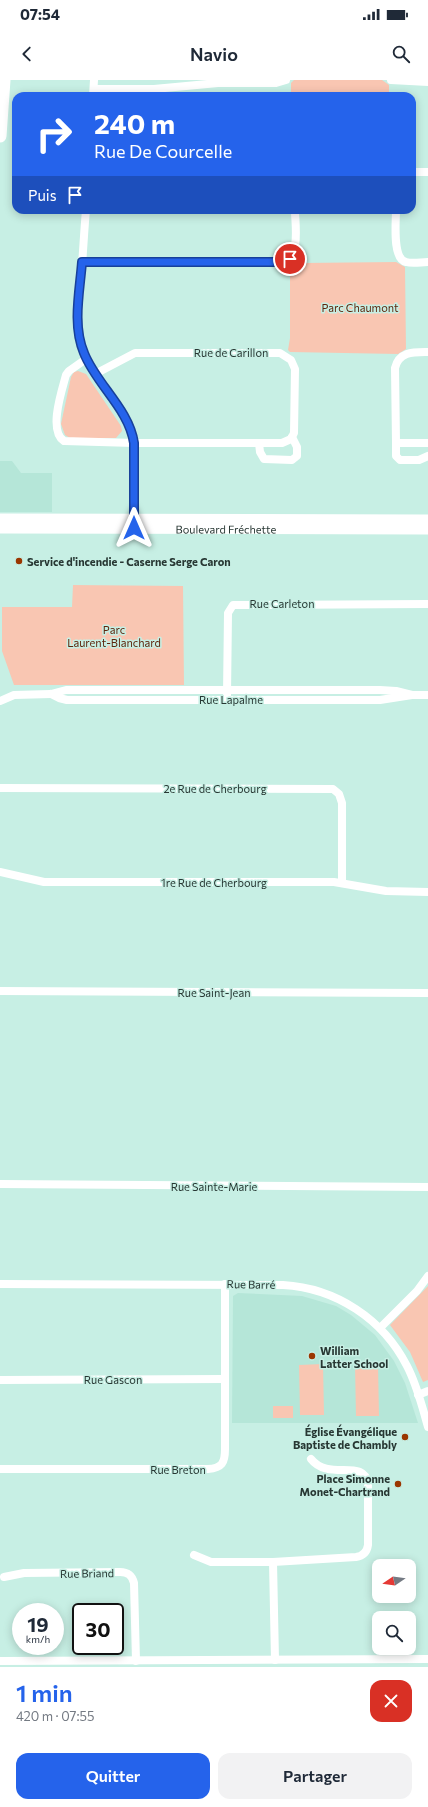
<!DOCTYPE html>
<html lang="fr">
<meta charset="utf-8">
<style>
:root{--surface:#fff;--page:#f2f2f3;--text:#1f2937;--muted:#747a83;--accent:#2563eb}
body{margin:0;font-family:Commissioner,sans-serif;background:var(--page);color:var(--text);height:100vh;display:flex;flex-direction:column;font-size:15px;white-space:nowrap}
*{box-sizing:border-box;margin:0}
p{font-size:13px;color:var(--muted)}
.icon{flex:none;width:22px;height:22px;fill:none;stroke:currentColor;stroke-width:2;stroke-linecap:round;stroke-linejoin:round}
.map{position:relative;height:1587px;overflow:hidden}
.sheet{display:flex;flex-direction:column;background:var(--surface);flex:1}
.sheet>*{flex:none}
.hud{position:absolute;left:12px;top:12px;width:404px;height:122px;border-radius:12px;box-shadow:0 2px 10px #0003;background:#2563eb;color:#fff;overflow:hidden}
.needle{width:26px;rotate:257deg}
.buttons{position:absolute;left:372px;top:1479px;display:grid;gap:8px}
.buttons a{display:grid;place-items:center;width:44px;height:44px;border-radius:8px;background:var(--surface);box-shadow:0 2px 10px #0003;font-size:20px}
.speed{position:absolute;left:12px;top:1523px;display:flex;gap:8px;font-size:20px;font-weight:700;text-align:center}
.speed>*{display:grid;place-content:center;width:52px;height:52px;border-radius:50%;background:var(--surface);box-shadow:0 2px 10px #0003;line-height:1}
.speed small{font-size:10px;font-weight:400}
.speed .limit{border:2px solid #111;border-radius:6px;background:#fff;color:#111}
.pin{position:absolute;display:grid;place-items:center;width:34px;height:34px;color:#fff;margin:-17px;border:2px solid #fff;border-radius:50%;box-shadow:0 1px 4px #0007}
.me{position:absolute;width:44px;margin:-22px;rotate:0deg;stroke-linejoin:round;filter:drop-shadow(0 0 3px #0008)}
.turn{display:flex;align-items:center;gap:14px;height:84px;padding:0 16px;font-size:18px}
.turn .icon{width:52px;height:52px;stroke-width:2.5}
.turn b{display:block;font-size:28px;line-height:34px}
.then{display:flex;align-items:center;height:38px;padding:0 16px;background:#0003;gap:8px;font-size:15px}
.round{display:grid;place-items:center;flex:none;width:42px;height:42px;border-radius:12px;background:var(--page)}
.headline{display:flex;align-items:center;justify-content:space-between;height:68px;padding:0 16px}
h1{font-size:24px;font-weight:600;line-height:30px;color:var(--accent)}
.action{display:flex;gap:8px;margin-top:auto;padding:8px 16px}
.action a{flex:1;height:46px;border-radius:12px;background:var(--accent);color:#fff;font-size:16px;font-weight:600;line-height:46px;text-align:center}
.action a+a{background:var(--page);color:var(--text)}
.status{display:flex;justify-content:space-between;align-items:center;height:28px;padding:0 20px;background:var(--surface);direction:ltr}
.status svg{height:11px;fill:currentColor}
header{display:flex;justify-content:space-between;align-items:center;height:52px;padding:0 16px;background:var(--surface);font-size:18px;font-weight:600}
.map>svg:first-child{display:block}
</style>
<div class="status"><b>07:54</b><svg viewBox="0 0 49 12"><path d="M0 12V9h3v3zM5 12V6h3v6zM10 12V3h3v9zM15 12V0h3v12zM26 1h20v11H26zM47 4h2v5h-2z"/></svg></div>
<header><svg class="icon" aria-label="back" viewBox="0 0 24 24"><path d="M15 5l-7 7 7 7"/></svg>Navio<svg class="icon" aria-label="search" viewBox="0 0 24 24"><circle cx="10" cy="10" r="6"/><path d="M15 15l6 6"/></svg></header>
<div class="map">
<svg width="428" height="1587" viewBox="0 0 428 1587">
<rect width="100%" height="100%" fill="#c7efe4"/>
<g fill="#b5e6d8">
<polygon points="0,381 12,381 21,393 52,393 52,432 0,432"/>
<polygon points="238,1213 302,1216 336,1226 351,1235 375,1255 394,1281 405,1303 418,1343 232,1343 233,1216"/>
</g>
<g fill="#f9c6b2">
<polygon points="294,0 382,0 389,5 389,16 291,16 291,3"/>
<polygon points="297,178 302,183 396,182 405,187 406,269 398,274 290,272 288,270 290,258 290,190 289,185 293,183"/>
<polygon points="78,291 86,294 121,346 122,351 116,358 70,358 65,355 61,344 71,297 74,292"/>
<polygon points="73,505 183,506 184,605 14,605 2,571 2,527 72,527"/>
<polygon points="428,1206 428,1300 423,1302 410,1272 390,1245"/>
<polygon points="323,1284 324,1335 300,1335 299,1285"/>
<polygon points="355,1285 378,1285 379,1336 356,1336"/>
<rect x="273" y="1326" width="20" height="12"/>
</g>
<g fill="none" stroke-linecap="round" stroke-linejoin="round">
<g stroke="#fff" stroke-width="8">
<polyline points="391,0 428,2"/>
<polyline points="94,9 154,9 218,3 276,3 286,0"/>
<polyline points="93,16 94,0"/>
<polyline points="412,92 428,92"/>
<path d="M86 130C84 152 83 175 81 197 79 222 74 249 84 273 97 304 129 329 134 363V444"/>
<path d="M396 130C396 142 392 179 406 182 413 184 421 182 428 182"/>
<path d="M82 182H283C301 176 295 145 295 130"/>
<path d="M428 272C414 272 399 271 395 288L396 363H428"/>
<path d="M86 279 69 291 66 295C62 310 48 351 64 361L134 363H282L291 359 294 353 295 289 291 280 280 273H135L95 294"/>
<polyline points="259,363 260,372 264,379 292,380 297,376 297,367 292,357"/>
<polyline points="396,363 396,376 400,380 419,380 428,376"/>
<polyline points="51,614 59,618 67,620 380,620 412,615 428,615"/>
<polyline points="227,615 228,533 233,525 428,524"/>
<polyline points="0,621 14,615 51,614 66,610 380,610 396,611 412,615"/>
<polyline points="0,708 333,709 339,714 342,723 342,802"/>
<polyline points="0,792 44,802 334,802 386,811 428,812"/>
<polyline points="0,911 428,913"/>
<polyline points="0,1104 428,1107"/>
<path d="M0 1204 283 1205C336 1208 383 1239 407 1286 417 1305 422 1326 428 1347"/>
<polyline points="380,1248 417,1211 428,1196"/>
<polyline points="0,1300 225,1299"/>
<polyline points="418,1315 428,1311"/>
<path d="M0 1389H208C222 1388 225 1383 225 1369V1204"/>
<path d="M194 1475 211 1482H273L356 1477C363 1476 367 1472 368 1465V1404C364 1377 329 1402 311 1379"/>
<polyline points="273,1482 275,1580"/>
<path d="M4 1497 24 1493 120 1492C128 1492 132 1495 134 1503L136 1581"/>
<polyline points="0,1581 428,1579"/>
</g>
<g stroke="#fff" stroke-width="11">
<polyline points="0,439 428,440"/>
<path id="s1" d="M0 448 428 449"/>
</g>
<polyline stroke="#fff" stroke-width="13" points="0,56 4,0"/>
</g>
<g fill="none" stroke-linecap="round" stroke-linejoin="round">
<defs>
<path id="route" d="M134 448V363C129 329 96 304 84 273 72 245 80 210 82 182H280L290 179"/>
</defs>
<use href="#route" stroke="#184099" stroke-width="10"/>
<use href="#route" stroke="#2563eb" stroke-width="7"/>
</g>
<g fill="#9a3600" stroke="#c7efe4" stroke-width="1.5">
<circle cx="19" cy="481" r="4"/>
<circle cx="312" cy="1276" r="4"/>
<circle cx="405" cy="1357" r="4"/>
<circle cx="398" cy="1404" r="4"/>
</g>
<g text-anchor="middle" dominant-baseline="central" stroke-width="3" stroke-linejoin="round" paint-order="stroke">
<g font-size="11" fill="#5e250c" stroke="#c7efe4">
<text x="360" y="227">Parc Chaumont</text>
<text x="114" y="549">Parc<tspan x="114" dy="13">Laurent-Blanchard</tspan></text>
</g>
<g font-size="11" fill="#273733" stroke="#c7efe4">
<text x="231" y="272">Rue de Carillon</text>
<text stroke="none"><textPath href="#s1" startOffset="226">Boulevard Fréchette</textPath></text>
<text x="282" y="523">Rue Carleton</text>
<text x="231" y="619">Rue Lapalme</text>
<text x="215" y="708">2e Rue de Cherbourg</text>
<text x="214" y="802">1re Rue de Cherbourg</text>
<text x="214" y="912">Rue Saint-Jean</text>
<text x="214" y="1106">Rue Sainte-Marie</text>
<text transform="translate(251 1204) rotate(1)">Rue Barré</text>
<text x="113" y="1299">Rue Gascon</text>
<text x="178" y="1389">Rue Breton</text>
<text transform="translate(87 1493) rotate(-1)">Rue Briand</text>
</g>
<g font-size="11" font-weight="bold" fill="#273733" stroke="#c7efe4" text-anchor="start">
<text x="27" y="481">Service d'incendie - Caserne Serge Caron</text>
<text x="320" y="1270">William<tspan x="320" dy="13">Latter School</tspan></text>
<text x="397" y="1351" text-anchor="end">Église Évangélique<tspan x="397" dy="13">Baptiste de Chambly</tspan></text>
<text x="390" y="1398" text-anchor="end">Place Simonne<tspan x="390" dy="13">Monet-Chartrand</tspan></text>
</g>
</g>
</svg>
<div class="buttons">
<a><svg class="needle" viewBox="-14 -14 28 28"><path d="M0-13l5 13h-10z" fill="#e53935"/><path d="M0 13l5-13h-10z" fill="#747a83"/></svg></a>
<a><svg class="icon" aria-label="search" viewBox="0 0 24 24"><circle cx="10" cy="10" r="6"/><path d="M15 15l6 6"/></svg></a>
</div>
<div class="speed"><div>19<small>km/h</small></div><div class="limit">30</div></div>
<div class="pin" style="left:290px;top:179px;background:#d93025"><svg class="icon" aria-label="arrive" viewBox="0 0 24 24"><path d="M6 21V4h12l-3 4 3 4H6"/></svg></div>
<svg class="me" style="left:134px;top:448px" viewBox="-20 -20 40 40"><path d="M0-17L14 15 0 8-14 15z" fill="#2563eb" stroke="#fff" stroke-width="4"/></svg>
<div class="hud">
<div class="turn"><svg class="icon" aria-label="right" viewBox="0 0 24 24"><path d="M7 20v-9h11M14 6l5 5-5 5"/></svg><div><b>240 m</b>Rue De Courcelle</div></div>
<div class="then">Puis<svg class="icon" aria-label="arrive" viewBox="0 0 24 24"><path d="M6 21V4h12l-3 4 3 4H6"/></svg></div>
</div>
</div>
<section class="sheet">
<div class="headline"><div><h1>1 min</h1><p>420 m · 07:55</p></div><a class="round" style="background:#d93025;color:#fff"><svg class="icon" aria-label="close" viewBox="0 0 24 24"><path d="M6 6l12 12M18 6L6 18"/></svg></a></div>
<div class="action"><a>Quitter</a><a>Partager</a></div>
</section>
